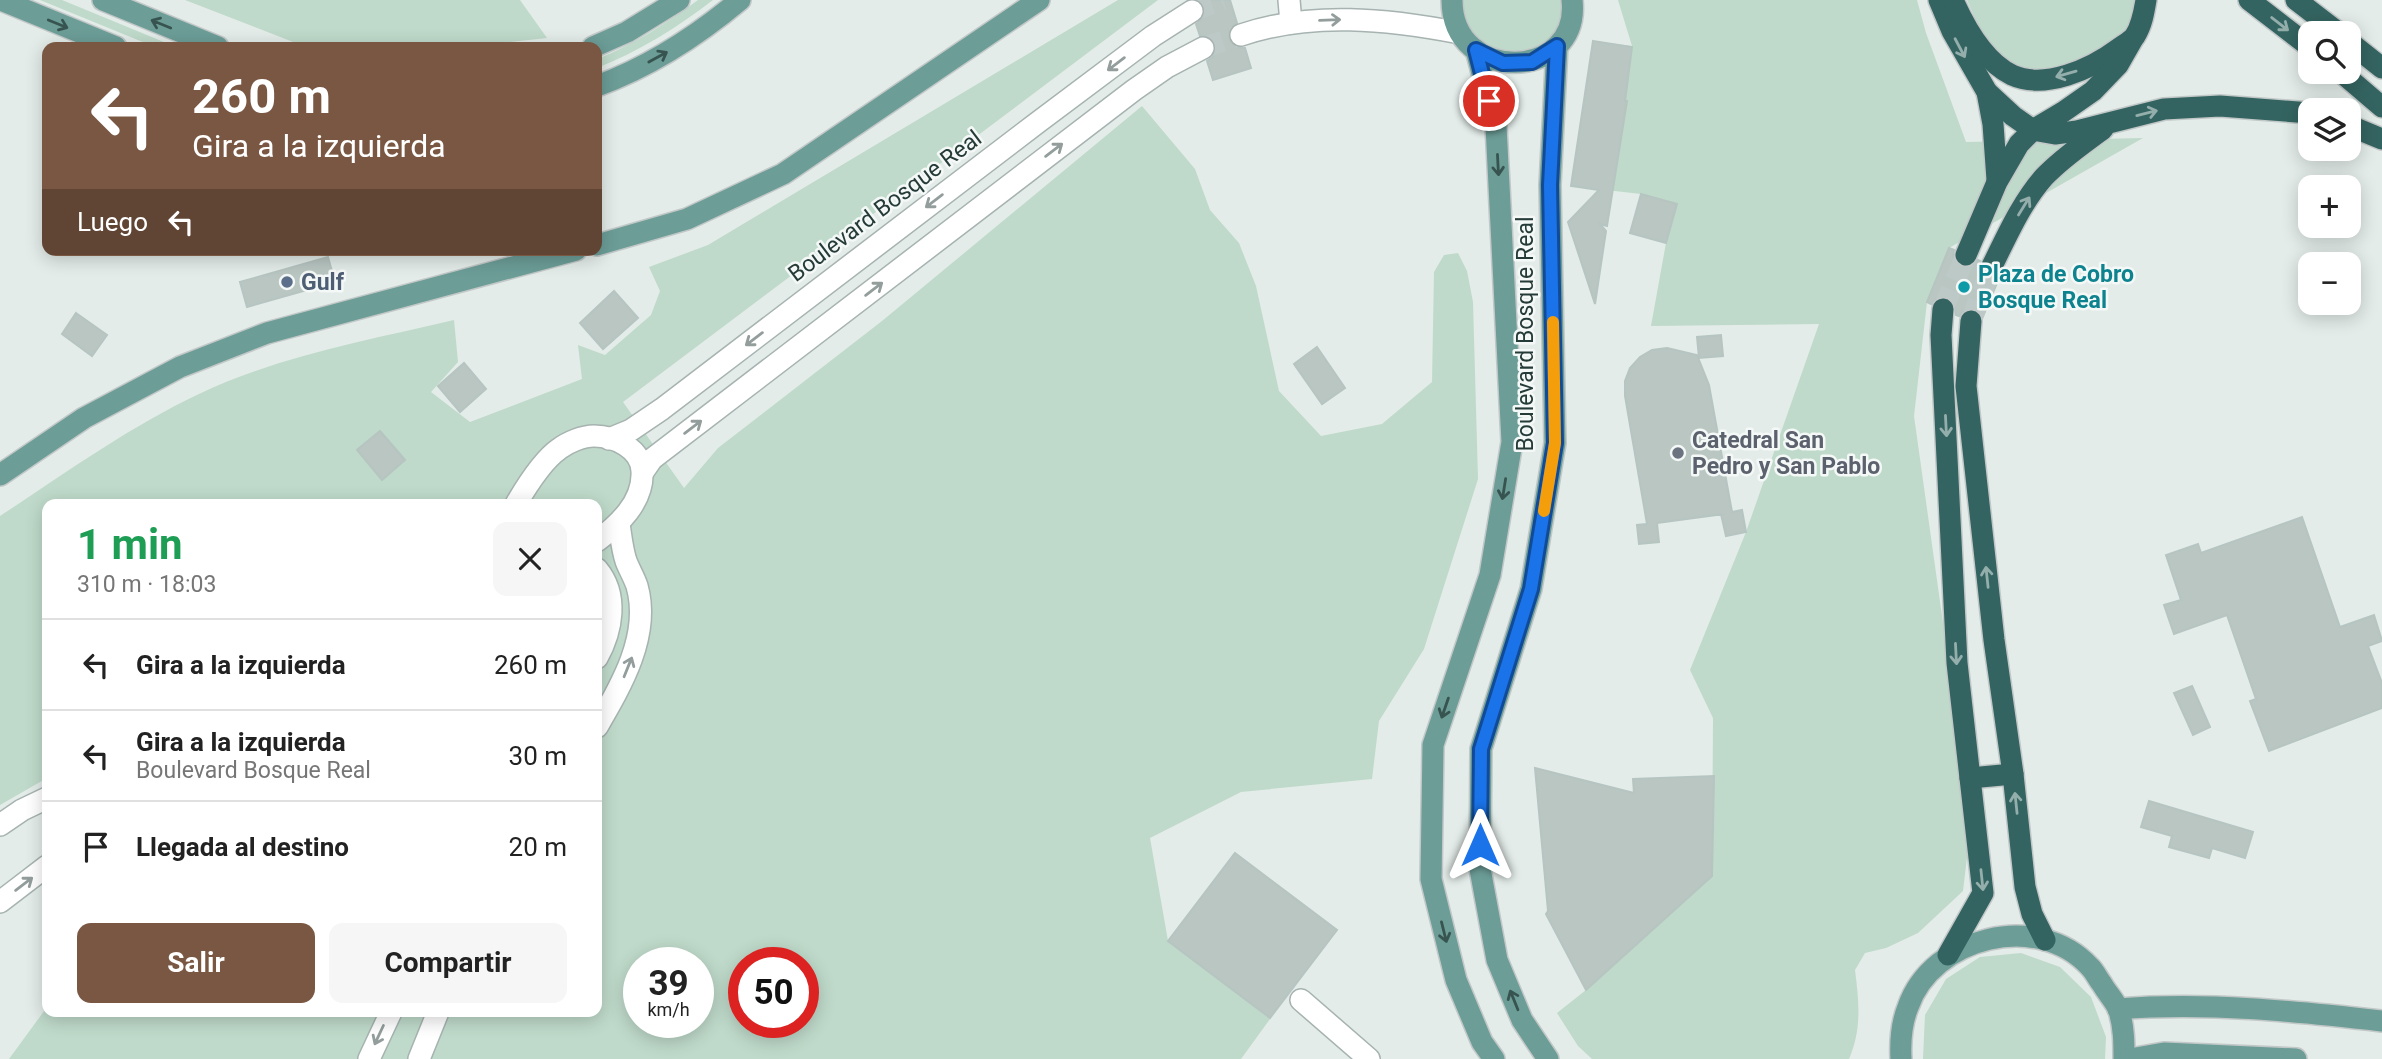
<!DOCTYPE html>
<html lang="es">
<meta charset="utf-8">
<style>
:root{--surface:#fff;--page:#f6f6f6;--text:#222;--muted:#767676;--line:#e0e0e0;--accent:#795742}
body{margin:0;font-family:Roboto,sans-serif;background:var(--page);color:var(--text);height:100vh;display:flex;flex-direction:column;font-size:26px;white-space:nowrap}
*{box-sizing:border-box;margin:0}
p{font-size:23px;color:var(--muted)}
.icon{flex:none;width:38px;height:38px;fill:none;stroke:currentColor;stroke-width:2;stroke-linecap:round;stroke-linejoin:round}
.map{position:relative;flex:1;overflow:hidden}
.drawer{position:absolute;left:42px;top:499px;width:560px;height:518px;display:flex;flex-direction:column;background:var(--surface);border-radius:14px;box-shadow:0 4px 18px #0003}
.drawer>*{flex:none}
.top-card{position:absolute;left:42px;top:42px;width:560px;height:214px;border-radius:14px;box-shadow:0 4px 18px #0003;background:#795742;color:#fff;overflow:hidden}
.tools{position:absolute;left:2298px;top:21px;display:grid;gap:14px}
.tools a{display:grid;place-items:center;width:63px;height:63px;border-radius:14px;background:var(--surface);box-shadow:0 4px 18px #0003;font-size:35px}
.speed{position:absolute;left:623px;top:947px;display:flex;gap:14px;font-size:35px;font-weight:700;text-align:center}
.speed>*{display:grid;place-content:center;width:91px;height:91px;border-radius:50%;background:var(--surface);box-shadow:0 4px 18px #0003;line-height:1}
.speed small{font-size:18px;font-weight:400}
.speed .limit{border:10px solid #d22;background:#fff;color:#111}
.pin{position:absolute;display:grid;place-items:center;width:60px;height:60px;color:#fff;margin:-30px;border:4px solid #fff;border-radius:50%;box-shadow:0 2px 7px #0007}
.me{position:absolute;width:77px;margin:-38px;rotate:0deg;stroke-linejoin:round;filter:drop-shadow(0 0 5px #0008)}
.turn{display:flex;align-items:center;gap:24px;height:147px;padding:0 35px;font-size:32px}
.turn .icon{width:91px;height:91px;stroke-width:2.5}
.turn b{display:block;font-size:49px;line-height:60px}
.then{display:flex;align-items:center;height:66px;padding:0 35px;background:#0003;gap:14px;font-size:26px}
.round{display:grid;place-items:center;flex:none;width:74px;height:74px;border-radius:14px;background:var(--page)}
.summary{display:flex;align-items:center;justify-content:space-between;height:119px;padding:0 35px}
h1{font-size:42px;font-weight:700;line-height:52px;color:#1e9e55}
.button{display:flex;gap:14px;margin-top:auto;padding:14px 35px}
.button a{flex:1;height:80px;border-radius:14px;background:var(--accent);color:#fff;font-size:28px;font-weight:700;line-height:80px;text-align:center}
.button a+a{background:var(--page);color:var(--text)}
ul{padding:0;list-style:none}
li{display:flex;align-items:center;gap:21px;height:91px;padding:0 35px;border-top:2px solid var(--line)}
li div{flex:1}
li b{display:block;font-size:26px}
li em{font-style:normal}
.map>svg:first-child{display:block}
</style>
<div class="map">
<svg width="2382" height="1059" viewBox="0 0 2382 1059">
<rect width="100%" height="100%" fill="#e3ece9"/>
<g fill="#bfdaca" fill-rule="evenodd">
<polygon points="40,0 62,0 176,47 155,47"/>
<polygon points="185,0 520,0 547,38 462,47 306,47"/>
<path d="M698 0H713C678 27 638 52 597 68V59C633 45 667 23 698 0Z"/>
<path d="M1118 0H1158L623 402 684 488 718 448 882 321 1142 106 1195 169 1210 210 1239 243 1256 286 1279 391 1321 436 1382 424 1432 382 1434 272 1444 255 1458 253 1467 271 1473 302 1478 479 1424 649 1379 721 1372 779 1241 792 1150 838 1168 941 1270 1019 1241 1059H9L47 1007V1012H597V504H47V778L0 805V516C64 474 129 427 199 394 279 356 369 340 454 320L458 362 431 392 470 422 582 379 578 345 605 355 651 315 660 291 649 267 708 245ZM639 962H698V1022H639ZM744 962H803V1022H744Z"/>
<path d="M1463 0H1561C1569 67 1462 70 1463 0Z"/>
<path d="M1618 0H1917L1926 33 1966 142 2143 138 1949 248 1927 302 1914 416 1971 823 1963 891 1918 933 1886 948 1865 953 1855 970C1859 1002 1862 1029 1849 1059H1592L1578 1046 1557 1013 1586 990 1712 876 1713 718 1690 670 1746 532 1819 324 1651 326 1666 243 1641 194 1571 186 1593 41 1632 46Z"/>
<polygon points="1967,0 2138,0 2126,33 2081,62 2048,69 2027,70 2011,63 1998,55 1982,34"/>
<polygon points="2021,953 2060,967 2091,997 2106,1037 2105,1059 1923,1059 1925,1015 1946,979 1980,957"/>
</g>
<g fill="#b9c6c2" stroke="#b6c5c1" stroke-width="2">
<polygon points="1199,0 1230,0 1237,23 1229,31 1229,39 1237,47 1245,48 1251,68 1213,80 1207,61 1214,56 1216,48 1211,37 1200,36 1196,24 1203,18 1205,11 1203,5"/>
<polygon points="1593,41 1632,47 1625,101 1627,101 1607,226 1600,224 1606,231 1595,304 1568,222 1599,190 1571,186"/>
<polygon points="1641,194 1677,204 1666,243 1630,233"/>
<polygon points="1949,248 1954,250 1953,257 1960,267 1968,268 1978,260 1980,261 1981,273 1986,277 1994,279 2000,276 1983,316 1978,310 1971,308 1965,310 1959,316 1956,315 1954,303 1945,296 1937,298 1931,304 1927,302"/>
<polygon points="328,257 335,282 247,307 240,282"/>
<polygon points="614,291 638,318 603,349 580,323"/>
<polygon points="76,313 107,335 92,356 62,334"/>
<polygon points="1721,335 1723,356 1699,358 1697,337"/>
<polygon points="1317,347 1345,388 1322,404 1294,364"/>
<polygon points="1667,348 1697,355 1709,385 1732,512 1742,510 1746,532 1726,536 1721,514 1724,514 1657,523 1659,542 1639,544 1637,525 1647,524 1625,396 1625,381 1630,368 1640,357 1652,350"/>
<polygon points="464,363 486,389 460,412 438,386"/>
<polygon points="380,431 405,460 382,480 357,450"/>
<polygon points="2302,517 2340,627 2374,615 2382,641 2368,646 2382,683 2382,708 2269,751 2250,701 2256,699 2227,615 2174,634 2164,605 2181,600 2166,555 2198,544 2201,553"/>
<polygon points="2192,686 2210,727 2193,735 2174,693"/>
<polygon points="1535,768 1634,793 1633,779 1714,776 1712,876 1586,990 1546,914 1548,911"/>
<polygon points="2149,801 2253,832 2245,858 2212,848 2209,858 2169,847 2172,836 2141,827"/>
<polygon points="1235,853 1337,930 1270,1018 1168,941"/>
</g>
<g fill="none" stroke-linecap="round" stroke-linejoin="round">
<g stroke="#bdc9c6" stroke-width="21" stroke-dasharray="21 10" stroke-linecap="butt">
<polyline points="1192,11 1223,0"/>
<polyline points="1203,48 1241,35"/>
</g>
<g stroke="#bdc9c6" stroke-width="21" stroke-dasharray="21 10" stroke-linecap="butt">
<polyline points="1943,309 1966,255"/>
<polyline points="1971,321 1992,266"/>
</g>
<defs>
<g id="minor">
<polyline points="1289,0 1291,23"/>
<path d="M1241 35C1311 11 1388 19 1460 33"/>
<polyline points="609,439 631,430 662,409 1037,123 1153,36 1192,11"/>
<polyline points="643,472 652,459 682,436 1134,90 1167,67 1203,48"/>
<path d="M516 504C526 487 543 460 559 449 568 442 583 436 594 436 615 436 641 449 642 471 644 502 618 525 597 541"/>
<path d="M597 569C619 595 612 631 597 658"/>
<path d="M597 727C621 686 651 635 637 586 634 577 629 569 626 561 622 549 621 536 619 524"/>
<polyline points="0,825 22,810 47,798"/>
<polyline points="0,902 47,866"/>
<polyline points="1301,1000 1369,1059"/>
<polyline points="369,1059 391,1012"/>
<polyline points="419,1059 438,1012"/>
</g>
<g id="major">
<polyline points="1,0 116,47"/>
<polyline points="103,0 218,47"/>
<path d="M1452 0C1452 85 1581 81 1572 0"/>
<polyline points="593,47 627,32 679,0"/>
<polyline points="1476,50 1496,126 1512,442 1490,575 1433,745 1431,879 1456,980 1482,1042 1494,1059"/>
<path d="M597 86C649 67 697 36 740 0"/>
<polyline points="597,245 687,219 783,174 1039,0"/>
<polyline points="0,475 84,418 180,367 267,333 576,250"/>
<path d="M2118 1009C2206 1002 2294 1011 2382 1021"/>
<polyline points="1548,1059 1522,1020 1497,960 1480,869 1481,749 1531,589 1555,443 1550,185 1557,46"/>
<path d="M1901 1059C1900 1040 1901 1024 1908 1007 1932 937 2038 910 2090 967 2095 972 2098 979 2102 984 2107 993 2116 1002 2119 1011 2124 1027 2124 1043 2124 1059"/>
<polyline points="2130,1059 2164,1053 2296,1059"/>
</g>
<g id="highway">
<polyline points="1939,0 1952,31 1987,92 2013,116 2033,130 2055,134 2077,131 2164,109 2220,106 2310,113"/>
<path d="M1953 0C1965 27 1985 62 2012 75 2045 90 2091 69 2118 49 2123 45 2131 41 2135 36 2142 25 2144 12 2146 0"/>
<polyline points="2249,0 2310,47"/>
<polyline points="2296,0 2339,33"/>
<polyline points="2348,41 2382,68"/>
<polyline points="2341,72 2382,107"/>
<polyline points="1987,92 1993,124 1997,180"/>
<polyline points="2348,125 2382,139"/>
<polyline points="1966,255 1997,182 2019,144 2033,130 2063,112 2093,91 2118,65 2134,37"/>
<path d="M1992 266C2007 236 2021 203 2044 177 2062 158 2083 144 2103 129"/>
<polyline points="1943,309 1941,335 1957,663 1983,893 1948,955"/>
<polyline points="1971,321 1966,386 1994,640 2013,774 2025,887 2032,914 2045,940"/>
<polyline points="1970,778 2013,774"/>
</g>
</defs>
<use href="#minor" stroke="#a6b3b0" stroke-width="24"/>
<use href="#major" stroke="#c2c8c7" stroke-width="24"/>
<use href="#highway" stroke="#c2c8c7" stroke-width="24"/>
<use href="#minor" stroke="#fff" stroke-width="21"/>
<use href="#major" stroke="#6c9d97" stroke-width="21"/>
<use href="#highway" stroke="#346461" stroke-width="21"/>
</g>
<defs><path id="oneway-shaft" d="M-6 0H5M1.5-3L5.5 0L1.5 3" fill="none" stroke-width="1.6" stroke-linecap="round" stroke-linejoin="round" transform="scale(1.75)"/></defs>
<g stroke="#929d9c">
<use href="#oneway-shaft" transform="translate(1330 20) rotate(-2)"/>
<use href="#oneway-shaft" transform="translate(1116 64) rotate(143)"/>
<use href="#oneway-shaft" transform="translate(1054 150) rotate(-37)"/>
<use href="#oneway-shaft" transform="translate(934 201) rotate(143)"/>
<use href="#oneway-shaft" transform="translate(874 289) rotate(-37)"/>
<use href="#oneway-shaft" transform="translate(754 339) rotate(143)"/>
<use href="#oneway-shaft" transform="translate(693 427) rotate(-37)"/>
<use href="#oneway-shaft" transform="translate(628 667) rotate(-68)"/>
<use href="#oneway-shaft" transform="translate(24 884) rotate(-37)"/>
<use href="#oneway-shaft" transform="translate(379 1035) rotate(115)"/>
</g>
<g stroke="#375450">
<use href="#oneway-shaft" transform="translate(58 24) rotate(22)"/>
<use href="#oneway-shaft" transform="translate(161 24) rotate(-158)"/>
<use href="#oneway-shaft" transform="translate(658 57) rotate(-29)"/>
<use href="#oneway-shaft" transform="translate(1498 165) rotate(87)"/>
<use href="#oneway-shaft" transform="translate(1504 489) rotate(99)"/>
<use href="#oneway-shaft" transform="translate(1445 708) rotate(109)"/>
<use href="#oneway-shaft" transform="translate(1444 932) rotate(76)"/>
<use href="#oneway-shaft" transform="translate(1514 1000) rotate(-112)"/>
</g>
<g stroke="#94aeac">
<use href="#oneway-shaft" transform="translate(2280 24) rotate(38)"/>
<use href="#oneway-shaft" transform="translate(1960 48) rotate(62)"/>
<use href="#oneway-shaft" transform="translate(2066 74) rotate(164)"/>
<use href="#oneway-shaft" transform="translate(2147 113) rotate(-14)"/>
<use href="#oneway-shaft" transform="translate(2024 206) rotate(-58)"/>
<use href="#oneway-shaft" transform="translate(1946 426) rotate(87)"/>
<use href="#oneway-shaft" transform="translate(1987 577) rotate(-96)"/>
<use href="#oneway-shaft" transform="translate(1956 654) rotate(87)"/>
<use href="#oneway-shaft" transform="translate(2016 803) rotate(-96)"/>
<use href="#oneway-shaft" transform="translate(1982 880) rotate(84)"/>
</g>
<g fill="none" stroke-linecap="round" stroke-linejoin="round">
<defs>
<polyline id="route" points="1480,845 1481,749 1531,589 1555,443 1550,185 1557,46 1532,62 1503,63 1476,50 1489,101"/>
</defs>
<use href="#route" stroke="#114b97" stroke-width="18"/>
<use href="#route" stroke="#1a73e8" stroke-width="12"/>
<polyline stroke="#f59e0b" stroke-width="12" points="1544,511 1555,443 1553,322"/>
</g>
<circle fill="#5c6f8a" stroke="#f4f8f7" stroke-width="2.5" cx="287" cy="282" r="7"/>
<circle fill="#0f9aa8" stroke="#f4f8f7" stroke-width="2.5" cx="1964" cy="287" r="7"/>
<circle fill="#6b7280" stroke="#f4f8f7" stroke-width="2.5" cx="1678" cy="453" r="7"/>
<g text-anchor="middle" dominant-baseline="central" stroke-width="5" stroke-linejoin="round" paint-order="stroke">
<g font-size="23" fill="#253b38" stroke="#f4f8f7">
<text transform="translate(885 206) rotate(-37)">Boulevard Bosque Real</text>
<text transform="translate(1525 334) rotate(-90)">Boulevard Bosque Real</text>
</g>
<g font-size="23" font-weight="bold" fill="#0d838f" stroke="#f4f8f7" text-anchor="start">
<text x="1978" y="274">Plaza de Cobro<tspan x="1978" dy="26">Bosque Real</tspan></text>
</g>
<g font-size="23" font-weight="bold" fill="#4e5e75" stroke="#f4f8f7" text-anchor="start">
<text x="301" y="282">Gulf</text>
</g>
<g font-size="23" font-weight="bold" fill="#5b616d" stroke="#f4f8f7" text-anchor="start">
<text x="1692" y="440">Catedral San<tspan x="1692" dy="26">Pedro y San Pablo</tspan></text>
</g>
</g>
</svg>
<div class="tools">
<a><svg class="icon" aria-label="search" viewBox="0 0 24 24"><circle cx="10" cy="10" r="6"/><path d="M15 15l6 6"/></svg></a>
<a><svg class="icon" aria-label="layers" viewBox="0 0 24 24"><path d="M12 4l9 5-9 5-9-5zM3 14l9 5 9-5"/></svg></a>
<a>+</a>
<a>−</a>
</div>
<div class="speed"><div>39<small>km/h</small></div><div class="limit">50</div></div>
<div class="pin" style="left:1489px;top:101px;background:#d93025"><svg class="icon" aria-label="arrive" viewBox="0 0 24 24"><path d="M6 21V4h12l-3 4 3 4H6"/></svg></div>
<svg class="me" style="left:1480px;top:845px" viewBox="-20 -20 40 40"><path d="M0-17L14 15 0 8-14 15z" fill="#1a73e8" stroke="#fff" stroke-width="4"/></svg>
<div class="top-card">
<div class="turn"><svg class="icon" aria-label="left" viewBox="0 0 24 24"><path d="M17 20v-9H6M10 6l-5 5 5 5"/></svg><div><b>260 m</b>Gira a la izquierda</div></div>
<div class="then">Luego<svg class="icon" aria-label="left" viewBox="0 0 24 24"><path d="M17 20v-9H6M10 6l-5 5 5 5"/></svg></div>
</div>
<section class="drawer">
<div class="summary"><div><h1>1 min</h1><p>310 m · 18:03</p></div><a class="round"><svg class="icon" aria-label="close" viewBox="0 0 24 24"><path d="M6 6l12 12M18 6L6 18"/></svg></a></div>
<ul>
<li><svg class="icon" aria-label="left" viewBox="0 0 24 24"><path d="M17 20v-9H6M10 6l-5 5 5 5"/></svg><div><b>Gira a la izquierda</b></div><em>260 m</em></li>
<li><svg class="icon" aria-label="left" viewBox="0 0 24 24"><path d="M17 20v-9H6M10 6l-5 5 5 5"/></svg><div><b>Gira a la izquierda</b><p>Boulevard Bosque Real</p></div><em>30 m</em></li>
<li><svg class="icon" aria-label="arrive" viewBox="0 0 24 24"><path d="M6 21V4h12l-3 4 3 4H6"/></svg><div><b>Llegada al destino</b></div><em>20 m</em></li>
</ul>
<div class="button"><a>Salir</a><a>Compartir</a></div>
</section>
</div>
